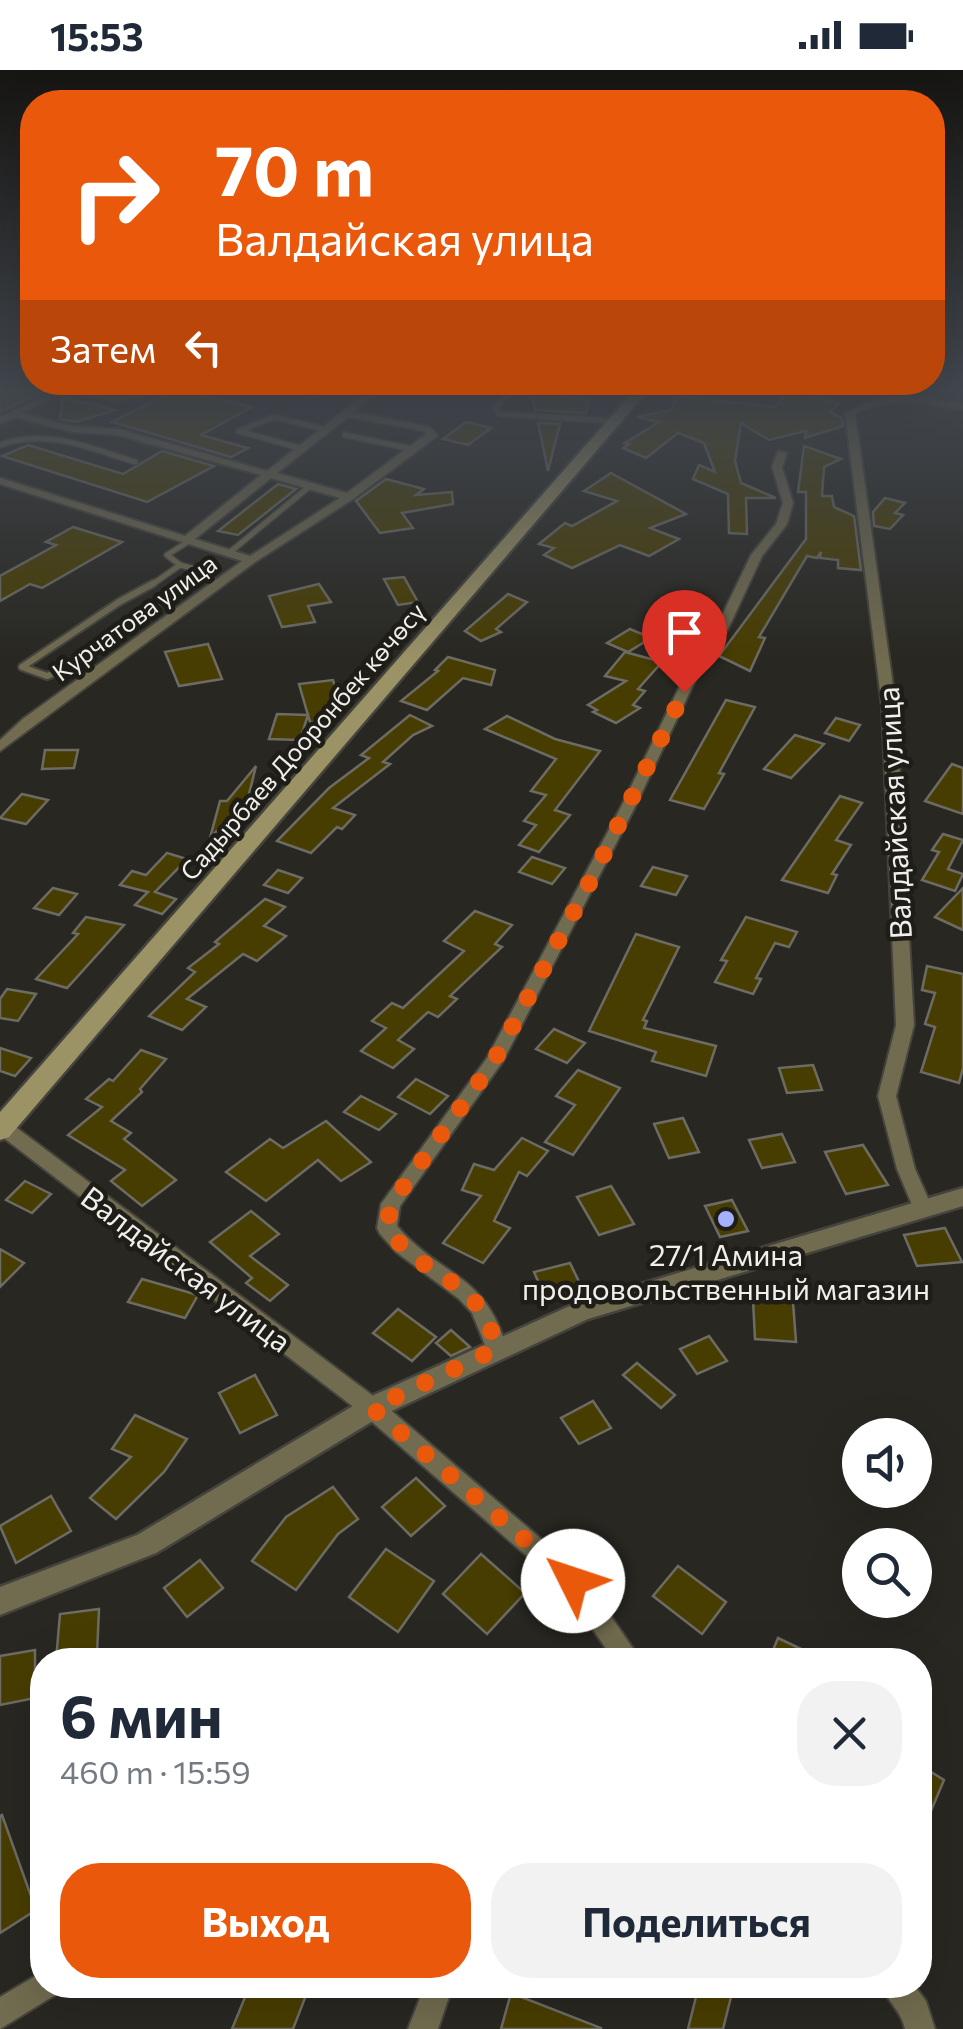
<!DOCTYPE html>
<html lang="ru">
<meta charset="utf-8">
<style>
:root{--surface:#fff;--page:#f2f2f3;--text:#1f2937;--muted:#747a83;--accent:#ea580c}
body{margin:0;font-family:Commissioner,sans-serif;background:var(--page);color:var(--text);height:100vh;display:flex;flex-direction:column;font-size:38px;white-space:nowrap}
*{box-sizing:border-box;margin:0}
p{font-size:32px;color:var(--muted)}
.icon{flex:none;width:55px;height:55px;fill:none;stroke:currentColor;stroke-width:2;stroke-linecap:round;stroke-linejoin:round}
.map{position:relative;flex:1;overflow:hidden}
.sheet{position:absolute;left:30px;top:1578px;width:902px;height:350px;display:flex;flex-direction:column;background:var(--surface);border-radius:40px;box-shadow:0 10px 40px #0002}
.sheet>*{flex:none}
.banner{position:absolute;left:20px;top:20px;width:925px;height:305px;border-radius:40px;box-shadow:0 10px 40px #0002;background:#ea580c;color:#fff;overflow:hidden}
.tools{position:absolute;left:842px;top:1348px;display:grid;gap:20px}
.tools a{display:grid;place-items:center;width:90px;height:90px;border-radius:50%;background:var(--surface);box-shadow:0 10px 40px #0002;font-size:50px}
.pin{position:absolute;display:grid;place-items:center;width:85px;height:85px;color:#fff;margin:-102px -42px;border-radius:50% 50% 50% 0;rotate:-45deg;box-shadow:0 0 10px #0007}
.pin .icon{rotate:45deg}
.me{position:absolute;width:110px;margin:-55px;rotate:311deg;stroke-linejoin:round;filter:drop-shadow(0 0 8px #0008)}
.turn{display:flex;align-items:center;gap:35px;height:210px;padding:0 30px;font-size:45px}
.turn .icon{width:130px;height:130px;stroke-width:2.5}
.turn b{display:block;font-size:70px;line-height:85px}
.then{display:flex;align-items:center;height:95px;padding:0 30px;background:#0003;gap:20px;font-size:38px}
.round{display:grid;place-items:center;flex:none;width:105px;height:105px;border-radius:40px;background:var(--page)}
.head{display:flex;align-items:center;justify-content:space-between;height:170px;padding:0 30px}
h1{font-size:60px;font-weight:700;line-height:75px}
.button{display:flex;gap:20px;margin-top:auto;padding:20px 30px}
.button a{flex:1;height:115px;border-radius:40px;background:var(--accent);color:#fff;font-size:40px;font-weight:700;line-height:115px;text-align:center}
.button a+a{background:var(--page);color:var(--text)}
.status{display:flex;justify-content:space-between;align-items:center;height:70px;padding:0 50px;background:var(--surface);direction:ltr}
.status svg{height:28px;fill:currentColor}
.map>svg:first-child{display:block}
</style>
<div class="status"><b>15:53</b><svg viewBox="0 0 49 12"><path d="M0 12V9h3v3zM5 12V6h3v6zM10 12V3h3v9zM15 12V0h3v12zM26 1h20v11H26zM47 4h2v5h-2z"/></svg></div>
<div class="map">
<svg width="963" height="1959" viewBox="0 0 963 1959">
<rect width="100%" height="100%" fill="#282721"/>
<g fill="#483d00" stroke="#6c6b64" stroke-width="2.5">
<polygon points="0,317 53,317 0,342"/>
<polygon points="182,317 222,317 205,326 252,337 201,365 248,378 231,387 112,352"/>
<polygon points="791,317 814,321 809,327 839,333 830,342 842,348 843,356 805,368 806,361 769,370 741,353 735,391 741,413 776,428 746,428 747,464 729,463 728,424 693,409 699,395 715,402 704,373 678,363 646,388 623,378 629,374 625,373 659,352 637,347 671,340 677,326 775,337"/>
<polygon points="531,320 589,331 586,343 535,340"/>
<polygon points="63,327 115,340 76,352 60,349"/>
<polygon points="466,352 491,358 468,375 443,369"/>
<polygon points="538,353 560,354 548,401 541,367"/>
<polygon points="28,375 123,404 162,381 214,396 147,432 2,386"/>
<polygon points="804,376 841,389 824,397 822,426 832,426 834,437 854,446 861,500 838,498 838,490 820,488 821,482 817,488 807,486 759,567 765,568 750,601 719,586 806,469 806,422 798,422"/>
<polygon points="611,403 686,444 650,458 679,469 649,486 620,475 572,498 544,485 554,478 539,474 565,453 572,456 617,431 584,421"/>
<polygon points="386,409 424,419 416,425 452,422 453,434 402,443 413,458 380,463 356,431"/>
<polygon points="278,414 296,419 238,465 218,461"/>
<polygon points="885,428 905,433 895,443 903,445 890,459 874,456 873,442"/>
<polygon points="73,457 122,472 42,518 30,514 0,531 0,506 56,475 46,472"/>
<polygon points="404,507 418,532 398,535 384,509"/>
<polygon points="319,514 331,532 308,536 315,552 282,557 269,526"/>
<polygon points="508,524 527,532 496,559 501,562 481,571 465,561"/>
<polygon points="630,559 651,568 628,582 607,573"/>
<polygon points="208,574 222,609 179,616 165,582"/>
<polygon points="625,582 662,592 638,619 645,621 633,635 640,638 616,653 593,642 597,640 588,635 626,611 605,606"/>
<polygon points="448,587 495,600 491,615 463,608 427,640 401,631 438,601 435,600"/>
<polygon points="333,610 336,620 327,652 310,652 299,614"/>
<polygon points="726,630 755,637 719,703 724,704 704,739 670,730"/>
<polygon points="277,644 308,645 300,670 269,669"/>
<polygon points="410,645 432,656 413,665 383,692 390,694 333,738 355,745 342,759 337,757 311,783 277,771 329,718 369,688 361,685"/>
<polygon points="507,646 555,669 600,681 555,740 570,745 539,782 519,775 536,755 524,751 546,725 531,721 556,689 485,659"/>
<polygon points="836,648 860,655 849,671 825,663"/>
<polygon points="795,665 824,674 791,708 764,699"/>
<polygon points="45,680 78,680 74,698 42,699"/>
<polygon points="952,694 963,698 963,744 925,731"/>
<polygon points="256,696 244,744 234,743 210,768 220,731 227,731"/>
<polygon points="22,724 48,730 26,754 0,748"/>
<polygon points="840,726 862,733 836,770 851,775 832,804 837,805 828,823 782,810"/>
<polygon points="943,764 963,770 948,799 963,804 955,821 922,810 939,782 932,780"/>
<polygon points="167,783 187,789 155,822 176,829 162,844 135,835 148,822 120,815 132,801 146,805"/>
<polygon points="532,787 565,798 552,814 519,802"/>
<polygon points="653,797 687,806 676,825 641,816"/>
<polygon points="278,800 302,808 288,823 264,815"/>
<polygon points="53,818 77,824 59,845 34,838"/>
<polygon points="963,818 963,860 935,847"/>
<polygon points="265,829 285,837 264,856 286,866 257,891 243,884 187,929 206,937 182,960 149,946 195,902 188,898 219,874 215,872"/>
<polygon points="475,841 512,855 495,874 502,877 450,926 457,929 438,947 428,942 398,970 414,979 393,998 361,981 386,958 372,951 392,933 403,938 464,881 444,871"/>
<polygon points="86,847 124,855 67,918 36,909 78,864 73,863"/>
<polygon points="746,847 797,862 789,877 775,873 756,908 761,909 753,924 715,912 727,891 721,890"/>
<polygon points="636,864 679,877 643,950 647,951 644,958 716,976 706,1006 652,991 656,982 589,961"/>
<polygon points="927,896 963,904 963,998 959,1013 921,1002 935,957 925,954 935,923 922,920"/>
<polygon points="7,919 36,924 18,951 0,948 0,929"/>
<polygon points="554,959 585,973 567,993 536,979"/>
<polygon points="0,978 31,988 15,1006 0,1001"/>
<polygon points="141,980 166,989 140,1019 142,1022 111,1051 131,1063 124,1069 176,1110 142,1136 111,1111 125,1100 68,1065 102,1037 86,1029 109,1009 113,1011"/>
<polygon points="813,995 822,1020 787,1023 779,998"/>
<polygon points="578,1000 620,1018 573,1085 545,1072 575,1035 556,1026"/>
<polygon points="416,1009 448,1026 430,1044 398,1027"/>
<polygon points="361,1026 396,1044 379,1060 344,1042"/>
<polygon points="683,1048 699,1082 669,1088 654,1054"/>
<polygon points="326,1051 371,1092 341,1111 318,1090 266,1131 226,1102 270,1069 283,1078"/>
<polygon points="782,1064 795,1092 762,1098 749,1070"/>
<polygon points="522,1068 548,1081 527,1106 519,1102 494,1151 510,1158 483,1193 443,1173 481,1126 462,1120 474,1094 494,1100"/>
<polygon points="863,1075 888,1115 846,1124 825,1082"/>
<polygon points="25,1111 51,1124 32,1143 6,1130"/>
<polygon points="611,1116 634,1154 599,1165 577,1127"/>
<polygon points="732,1130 748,1161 720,1167 705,1136"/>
<polygon points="251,1141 279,1164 250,1186 288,1215 270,1231 246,1213 252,1208 210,1172"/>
<polygon points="945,1158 962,1192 917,1196 904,1165"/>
<polygon points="0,1179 24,1193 0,1217"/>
<polygon points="570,1193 583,1220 546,1229 534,1202"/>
<polygon points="142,1209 198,1225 185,1248 128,1232"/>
<polygon points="753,1230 793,1232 796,1272 755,1269"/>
<polygon points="398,1239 436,1267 412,1291 373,1263"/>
<polygon points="451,1260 470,1277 451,1286 436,1273"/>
<polygon points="709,1266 727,1291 697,1304 680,1279"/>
<polygon points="637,1293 675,1325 661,1338 623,1305"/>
<polygon points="255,1305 277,1345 240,1363 219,1323"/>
<polygon points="593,1331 611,1358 579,1374 561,1348"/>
<polygon points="135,1345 187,1369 164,1402 116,1449 90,1428 131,1387 112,1379"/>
<polygon points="416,1408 445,1436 411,1466 382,1437"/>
<polygon points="333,1417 358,1449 338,1464 296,1520 252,1491 286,1447"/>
<polygon points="51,1426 71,1461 16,1493 0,1456"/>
<polygon points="386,1479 434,1511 398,1562 349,1527"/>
<polygon points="481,1484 525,1523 487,1564 443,1524"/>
<polygon points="200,1490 223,1518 187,1547 164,1518"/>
<polygon points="678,1496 726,1532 702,1564 653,1526"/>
<polygon points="99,1539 97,1584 56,1590 60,1544"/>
<polygon points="778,1568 824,1590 769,1590"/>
<polygon points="35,1580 35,1628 0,1635 0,1586"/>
<polygon points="920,1695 944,1710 920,1767"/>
<polygon points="2,1745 36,1840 0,1863 0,1746"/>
<polygon points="250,1915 310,1915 293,1959 232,1959"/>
<polygon points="699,1915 734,1915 723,1959 688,1959"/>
<polygon points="511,1923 601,1958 601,1959 501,1959"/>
</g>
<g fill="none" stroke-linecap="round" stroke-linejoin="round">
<defs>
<g id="service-far1">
<path d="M67 318C99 327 126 336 156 318L153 317"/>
<polyline points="508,319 509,324 495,338 500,344 614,351"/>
<polyline points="312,326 326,317"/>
<polyline points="14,344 68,317"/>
<polyline points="345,365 413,379"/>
<path d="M0 375C47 358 90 378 135 392"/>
<polyline points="303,379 239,361 274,347 328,360"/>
<polyline points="229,483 310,416"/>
<polyline points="180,495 199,500 182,516"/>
<polyline points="180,495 167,485 189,471"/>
<polyline points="150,516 180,495"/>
</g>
<polyline id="service" points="154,513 119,532 22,597 47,606 55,603 186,513"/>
<g id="minor">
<path d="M374 317H384L354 342 430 357 437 365 436 367 353 429 255 492 0 681V670L24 648 242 491 0 414V408L185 466 261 405 118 365 73 362 15 347 0 354V347L14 341 73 356 119 359 267 401ZM348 347 424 361 426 364 347 423 277 403ZM271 408 340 428 250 486 195 469Z"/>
<polygon points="493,317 512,317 508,320"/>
<path d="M905 326 963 334V340C926 333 889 326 855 344L896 637 914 955 896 1026 915 1099 932 1137 929 1142 922 1145 915 1142 897 1099 878 1026 896 955 882 637 845 343 873 330Z"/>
<path d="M778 381 787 383 782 397 793 433 787 454 762 486 728 559 705 590 635 737 503 991 400 1136 397 1156C443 1209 485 1202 507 1279L503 1285 496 1288 489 1285 472 1243 459 1229 396 1182 380 1164 377 1158 381 1134 487 988 621 737 693 589 716 558 751 485 776 454 783 433 772 397Z"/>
<polygon points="0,1051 9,1052 380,1331 581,1503 641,1590 614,1590 565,1519 364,1345 0,1065"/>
<polygon points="42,1902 42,1915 59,1915 55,1925 0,1959 0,1927"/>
<polygon points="425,1915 453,1915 438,1959 408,1959"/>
<path d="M881 1915H914L926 1931 935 1959H905C902 1942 887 1931 881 1915Z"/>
</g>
<polygon id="tertiary" points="963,1118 963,1136 588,1249 381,1346 156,1483 0,1545 0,1517 137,1465 363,1330 574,1234"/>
<polygon id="secondary" points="637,317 651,317 9,1067 0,1070 0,1042"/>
</defs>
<use href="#service-far1" stroke="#44433d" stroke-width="8"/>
<use href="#service" stroke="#44433d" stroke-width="10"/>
<use href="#minor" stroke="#44433d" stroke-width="4"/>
<use href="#tertiary" stroke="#44433d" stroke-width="5"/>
<use href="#secondary" stroke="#44433d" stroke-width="5"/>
<use href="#service-far1" stroke="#716b4f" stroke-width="5"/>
<use href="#service" stroke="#716b4f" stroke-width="6"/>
<use href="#minor" fill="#716b4f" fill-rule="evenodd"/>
<use href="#tertiary" fill="#716b4f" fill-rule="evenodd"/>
<use href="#secondary" fill="#9b9265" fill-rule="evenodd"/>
</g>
<linearGradient id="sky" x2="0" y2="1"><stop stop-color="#161512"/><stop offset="0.54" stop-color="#42474e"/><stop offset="1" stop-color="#42474e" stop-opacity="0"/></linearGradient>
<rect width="963" height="592" fill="url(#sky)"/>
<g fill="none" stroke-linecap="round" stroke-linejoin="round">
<path stroke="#ea580c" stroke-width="18" stroke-dasharray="0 32.4" d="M573 1511 372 1338 496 1279C482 1205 427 1214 387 1158L391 1134 494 991 592 808 684 622"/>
</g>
<circle fill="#a6b1fc" stroke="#1f1d18" stroke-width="4" cx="726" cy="1149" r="10"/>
<g text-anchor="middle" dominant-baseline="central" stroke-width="9" stroke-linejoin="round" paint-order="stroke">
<g font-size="25" fill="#f0efeb" stroke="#1f1d18">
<text transform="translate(134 547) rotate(-36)">Курчатова улица</text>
<text transform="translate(302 671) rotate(-49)">Садырбаев Дооронбек көчөсү</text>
</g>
<g font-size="30" fill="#f0efeb" stroke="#1f1d18">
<text transform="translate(893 743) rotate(-93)">Валдайская улица</text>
<text transform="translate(187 1198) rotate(37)">Валдайская улица</text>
</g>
<g font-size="30" fill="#f0efeb" stroke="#1f1d18">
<text x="726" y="1183">27/1 Амина<tspan x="726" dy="34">продовольственный магазин</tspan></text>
</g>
</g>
</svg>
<div class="tools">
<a><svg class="icon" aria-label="sound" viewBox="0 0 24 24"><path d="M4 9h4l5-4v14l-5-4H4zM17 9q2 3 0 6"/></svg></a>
<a><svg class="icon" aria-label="search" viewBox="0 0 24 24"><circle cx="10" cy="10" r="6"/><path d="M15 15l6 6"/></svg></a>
</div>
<div class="pin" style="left:684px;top:622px;background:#d93025"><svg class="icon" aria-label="arrive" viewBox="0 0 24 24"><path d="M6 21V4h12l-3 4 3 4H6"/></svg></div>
<svg class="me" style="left:573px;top:1511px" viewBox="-20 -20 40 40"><circle r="19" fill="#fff"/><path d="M0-13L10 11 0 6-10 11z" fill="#ea580c"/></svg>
<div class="banner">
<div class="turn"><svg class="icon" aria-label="right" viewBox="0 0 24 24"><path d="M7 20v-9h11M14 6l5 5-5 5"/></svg><div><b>70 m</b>Валдайская улица</div></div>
<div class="then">Затем<svg class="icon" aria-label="left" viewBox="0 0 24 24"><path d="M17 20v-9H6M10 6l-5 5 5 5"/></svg></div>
</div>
<section class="sheet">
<div class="head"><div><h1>6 мин</h1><p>460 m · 15:59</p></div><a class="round"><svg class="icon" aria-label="close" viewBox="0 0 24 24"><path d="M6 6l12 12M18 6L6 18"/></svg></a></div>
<div class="button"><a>Выход</a><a>Поделиться</a></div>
</section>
</div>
